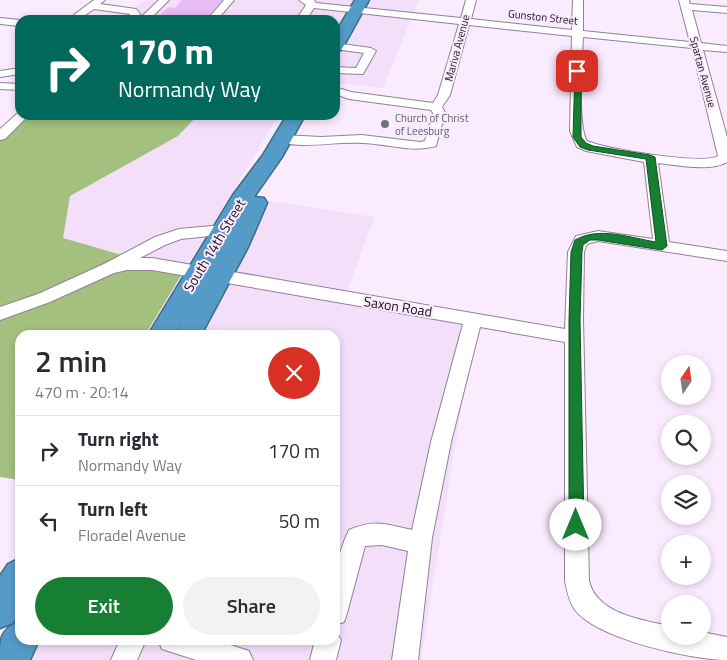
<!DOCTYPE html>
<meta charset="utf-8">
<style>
:root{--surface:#fff;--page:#f2f2f3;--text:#2b2b33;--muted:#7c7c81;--line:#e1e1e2;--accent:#167f33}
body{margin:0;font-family:"Titillium Web",sans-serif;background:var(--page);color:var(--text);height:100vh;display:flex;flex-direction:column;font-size:19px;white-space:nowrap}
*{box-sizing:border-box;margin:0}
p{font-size:16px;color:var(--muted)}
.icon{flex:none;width:28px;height:28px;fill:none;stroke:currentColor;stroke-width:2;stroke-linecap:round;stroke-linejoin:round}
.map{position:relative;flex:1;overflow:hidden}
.sheet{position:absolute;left:15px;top:330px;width:325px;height:315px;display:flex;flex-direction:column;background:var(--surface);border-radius:15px;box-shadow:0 2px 8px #0003}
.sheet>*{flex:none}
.top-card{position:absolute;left:15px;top:15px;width:325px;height:105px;border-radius:15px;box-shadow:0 2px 8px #0003;background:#00695c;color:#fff;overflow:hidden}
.needle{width:32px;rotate:13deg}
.controls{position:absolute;left:661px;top:355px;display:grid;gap:10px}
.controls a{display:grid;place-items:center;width:50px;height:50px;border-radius:50%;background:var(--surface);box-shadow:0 2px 8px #0003;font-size:25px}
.pin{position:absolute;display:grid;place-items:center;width:42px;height:42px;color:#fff;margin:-21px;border-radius:10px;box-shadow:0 2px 8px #0006}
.me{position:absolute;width:55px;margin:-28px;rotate:0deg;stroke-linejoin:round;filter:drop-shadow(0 0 4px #0008)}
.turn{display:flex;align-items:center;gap:18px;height:105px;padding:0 20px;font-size:22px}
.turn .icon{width:65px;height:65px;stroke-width:2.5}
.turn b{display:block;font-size:35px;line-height:42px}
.round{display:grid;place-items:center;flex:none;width:52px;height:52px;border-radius:26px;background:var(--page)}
.summary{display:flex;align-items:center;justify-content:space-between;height:85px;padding:0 20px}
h1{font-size:30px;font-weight:600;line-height:38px}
.action{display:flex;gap:10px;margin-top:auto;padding:10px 20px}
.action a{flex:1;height:58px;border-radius:30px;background:var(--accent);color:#fff;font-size:20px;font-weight:600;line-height:58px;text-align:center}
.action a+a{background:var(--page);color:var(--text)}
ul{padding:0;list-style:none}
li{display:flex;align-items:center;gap:15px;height:70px;padding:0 20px;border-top:1px solid var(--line)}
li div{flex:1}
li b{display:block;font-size:19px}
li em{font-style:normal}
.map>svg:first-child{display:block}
</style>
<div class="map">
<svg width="727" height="660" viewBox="0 0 727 660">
<rect width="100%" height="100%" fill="#fbebff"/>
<g fill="#f3dff9">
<polygon points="144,0 358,0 335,40 335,20 121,20"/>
<polygon points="366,0 419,0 383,88 335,83 335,55"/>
<polygon points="198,115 279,115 188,265 136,259 63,238 70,195 178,136"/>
<polygon points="264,200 374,217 345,298 475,321 421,660 20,660 31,640 335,640 335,335 195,335"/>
</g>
<g fill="#a4c07f">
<polygon points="20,113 20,115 198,115 178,136 70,196 63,238 136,259 0,309 0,132"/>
<polygon points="127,269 149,269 182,274 145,335 20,335 20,480 0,477 0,319 111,272"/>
</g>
<polygon fill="#e9bbf5" points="182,0 222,0 205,20 155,20 168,7 175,8"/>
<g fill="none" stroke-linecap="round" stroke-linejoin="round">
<defs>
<g id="minor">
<polygon points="94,0 105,0 100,4 136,9 140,14 135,20 125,20 130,14 94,9 78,20 67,20"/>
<polygon points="159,0 169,0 149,20 138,20"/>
<polygon points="224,0 234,0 217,20 207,20"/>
<path d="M299 0H314L316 3 461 18 466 0H476L471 19 572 30 573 0H583V31L690 42 679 0H689L690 4 727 7V13L692 10 701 43 727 46V52L703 50 727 137V162C711 172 676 165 658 163L669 242 727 251V261L598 241 587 244 584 252 583 320 589 581C597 614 642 620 670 626V636H702V632L727 637V660C692 660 597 639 575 610 569 602 567 591 565 581V342L480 327 451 442 432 538 418 660H392L408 551 382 545 365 546 347 613 344 622 335 625C335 587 332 566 349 530 375 519 385 524 412 530L431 442 463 324 152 270H127L114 273 50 302 0 320V307L38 294 104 264 155 237 179 229 223 225 228 226 231 230 228 234 181 239 165 245 140 258H152L565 329 568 252 576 236 598 231 653 239 644 162 586 151 577 147 570 131 572 36 469 25 450 95 442 107 445 113 436 146C412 153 388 144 363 143 335 141 306 149 278 142L277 139 283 135 321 137 362 135 420 142 425 141 433 113 431 110 349 99 335 94V87L351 92 433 103 438 95 459 24 314 8 306 20H296L306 5ZM583 37 692 48 718 156C704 165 604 149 587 141 577 125 582 59 583 37Z"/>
<polygon points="0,18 20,20 20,26 0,24"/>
<polygon points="335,43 371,48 376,51 363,74 335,73 335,67 356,68 364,53 335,49"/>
<polygon points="20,68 20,74 0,77 0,71"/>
<polygon points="0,83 20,84 20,90 0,89"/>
<polygon points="19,112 20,115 29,115 5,139 0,140 0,129"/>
<polygon points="335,630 341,640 336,660 310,660 315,640 335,640"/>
<polygon points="120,640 146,640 137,660 111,660"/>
<polygon points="158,640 215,640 249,651 253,660 196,660 162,649"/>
</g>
<g id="highway">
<polygon points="355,0 369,0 343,47 341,50 335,52 335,34"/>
<polygon points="287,115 305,115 282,157 254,197 264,198 267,203 248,247 201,335 175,335 183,320 174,335 148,335 233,195 263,155"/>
<polygon points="20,558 20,610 13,623 0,628 0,576 8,564"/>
<path d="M20 621V640H39L30 660H0C0 638 0 630 20 621Z"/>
</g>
</defs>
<use href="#minor" stroke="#908293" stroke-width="2"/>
<use href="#highway" stroke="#406b8a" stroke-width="3"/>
<use href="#minor" fill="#fff" fill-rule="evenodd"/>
<use href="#highway" fill="#559bc7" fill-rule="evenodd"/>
</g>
<path fill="#167f33" stroke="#0e5321" d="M575 69 581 71V137L586 143 593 146 650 155 655 157 667 246 662 250 598 240H590L583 245 582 252 580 320 584 525 582 530 576 532 571 530 569 525V320L571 252 575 240C599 226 631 238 656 242L646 159 588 150 580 147 573 137Z"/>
<circle fill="#6b7280" stroke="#fbebff" stroke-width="2" cx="385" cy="124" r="5"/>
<g text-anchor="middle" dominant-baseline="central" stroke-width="4" stroke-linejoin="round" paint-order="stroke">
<g font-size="11" fill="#19131a" stroke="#fbebff">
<text transform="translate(543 17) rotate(6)">Gunston Street</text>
<text transform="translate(457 48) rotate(-75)">Mariva Avenue</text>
<text transform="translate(703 72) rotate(75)">Spartan Avenue</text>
</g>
<g font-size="11" fill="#5b616d" stroke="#fbebff" text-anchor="start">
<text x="395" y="118">Church of Christ<tspan x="395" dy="13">of Leesburg</tspan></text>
</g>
<g font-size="14" fill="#19131a" stroke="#fbebff">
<text transform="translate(214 245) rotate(-59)">South 14th Street</text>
<text transform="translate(398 306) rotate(9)">Saxon Road</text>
</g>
</g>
</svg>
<div class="controls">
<a><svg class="needle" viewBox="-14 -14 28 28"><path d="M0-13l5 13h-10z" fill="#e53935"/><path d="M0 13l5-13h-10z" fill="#7c7c81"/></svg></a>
<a><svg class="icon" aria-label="search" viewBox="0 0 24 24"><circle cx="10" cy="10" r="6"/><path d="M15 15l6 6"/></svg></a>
<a><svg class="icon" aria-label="layers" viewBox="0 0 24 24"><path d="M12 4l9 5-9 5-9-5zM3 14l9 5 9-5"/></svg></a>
<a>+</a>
<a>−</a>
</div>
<div class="pin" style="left:577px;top:71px;background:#d93025"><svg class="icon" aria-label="arrive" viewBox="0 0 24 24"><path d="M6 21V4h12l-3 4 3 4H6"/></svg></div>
<svg class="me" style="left:576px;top:525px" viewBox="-20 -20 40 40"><circle r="19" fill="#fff"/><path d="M0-13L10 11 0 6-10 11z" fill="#167f33"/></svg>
<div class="top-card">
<div class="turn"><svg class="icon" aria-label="right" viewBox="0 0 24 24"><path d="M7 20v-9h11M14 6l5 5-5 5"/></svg><div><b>170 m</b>Normandy Way</div></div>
</div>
<section class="sheet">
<div class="summary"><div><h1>2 min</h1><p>470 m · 20:14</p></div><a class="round" style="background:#d93025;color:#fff"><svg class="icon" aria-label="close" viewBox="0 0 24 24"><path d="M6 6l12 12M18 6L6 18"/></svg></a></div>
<ul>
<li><svg class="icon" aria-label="right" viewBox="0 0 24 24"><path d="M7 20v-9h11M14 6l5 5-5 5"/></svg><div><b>Turn right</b><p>Normandy Way</p></div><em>170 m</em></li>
<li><svg class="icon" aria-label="left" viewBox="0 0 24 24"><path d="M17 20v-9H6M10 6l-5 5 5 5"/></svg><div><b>Turn left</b><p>Floradel Avenue</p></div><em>50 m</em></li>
</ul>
<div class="action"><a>Exit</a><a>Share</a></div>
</section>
</div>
